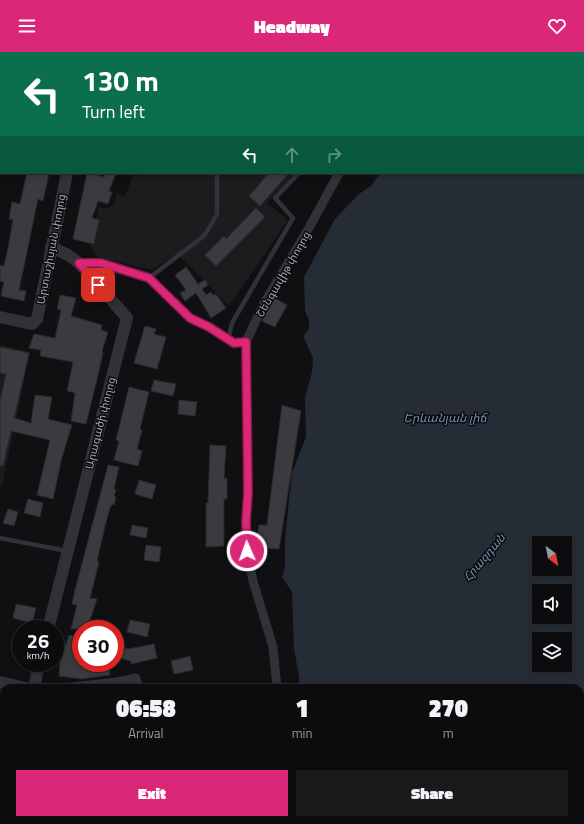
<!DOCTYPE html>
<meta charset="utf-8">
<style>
:root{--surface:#0c0c0e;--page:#1a1a1c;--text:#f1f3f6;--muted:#9a9b9e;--line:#2c2c2e;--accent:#db2777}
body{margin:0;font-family:"Titillium Web","Noto Sans Armenian",sans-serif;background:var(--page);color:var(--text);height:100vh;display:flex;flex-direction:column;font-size:15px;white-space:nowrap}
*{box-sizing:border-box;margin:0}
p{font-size:13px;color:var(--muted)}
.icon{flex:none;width:22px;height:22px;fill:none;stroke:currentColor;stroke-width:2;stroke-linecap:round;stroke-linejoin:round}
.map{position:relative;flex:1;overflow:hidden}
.details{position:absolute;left:0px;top:632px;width:584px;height:140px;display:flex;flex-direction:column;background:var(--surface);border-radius:12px 12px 0 0;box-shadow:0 2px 6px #0003,0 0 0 1px var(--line)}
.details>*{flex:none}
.top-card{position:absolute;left:0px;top:0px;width:584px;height:122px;box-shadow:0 2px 6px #0003,0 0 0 1px var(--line);background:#0b6e4f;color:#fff;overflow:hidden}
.needle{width:26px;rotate:148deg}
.fabs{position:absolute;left:532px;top:484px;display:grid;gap:8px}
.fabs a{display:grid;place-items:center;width:40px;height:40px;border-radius:0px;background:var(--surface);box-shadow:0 2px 6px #0003,0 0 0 1px var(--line);font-size:20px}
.speed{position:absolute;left:12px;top:568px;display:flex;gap:8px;font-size:20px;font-weight:700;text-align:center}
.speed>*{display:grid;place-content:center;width:52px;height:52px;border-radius:50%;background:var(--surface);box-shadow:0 2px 6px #0003,0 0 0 1px var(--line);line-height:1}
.speed small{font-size:10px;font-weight:400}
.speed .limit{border:6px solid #d22;background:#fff;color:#111}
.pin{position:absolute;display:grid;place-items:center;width:34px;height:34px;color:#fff;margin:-17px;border-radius:8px;box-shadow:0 2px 6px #0006}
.me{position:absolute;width:44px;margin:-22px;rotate:358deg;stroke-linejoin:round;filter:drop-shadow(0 0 3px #0008)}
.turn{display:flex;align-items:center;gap:14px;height:84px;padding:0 16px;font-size:18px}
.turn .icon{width:52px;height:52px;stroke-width:2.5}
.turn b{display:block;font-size:28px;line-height:34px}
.lanes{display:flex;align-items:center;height:38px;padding:0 16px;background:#0003;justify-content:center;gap:20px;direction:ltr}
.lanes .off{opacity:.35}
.eta{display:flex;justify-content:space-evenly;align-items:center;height:68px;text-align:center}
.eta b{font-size:24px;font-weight:800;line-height:28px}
.cta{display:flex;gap:8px;margin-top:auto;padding:8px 16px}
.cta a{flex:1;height:46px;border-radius:0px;background:var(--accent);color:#fff;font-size:16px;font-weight:800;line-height:46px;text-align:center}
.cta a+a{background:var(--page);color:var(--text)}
header{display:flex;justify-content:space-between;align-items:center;height:52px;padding:0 16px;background:var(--accent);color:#fff;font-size:18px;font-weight:800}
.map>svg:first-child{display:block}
</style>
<header><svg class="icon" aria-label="menu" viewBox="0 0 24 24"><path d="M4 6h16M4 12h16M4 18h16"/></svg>Headway<svg class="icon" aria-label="heart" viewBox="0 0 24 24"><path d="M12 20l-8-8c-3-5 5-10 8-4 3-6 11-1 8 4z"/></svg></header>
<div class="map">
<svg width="584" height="772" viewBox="0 0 584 772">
<rect width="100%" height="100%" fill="#101012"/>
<g fill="#1c1c1f">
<polygon points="134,121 141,124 143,121 296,121 267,151 288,168 229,254 178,202 151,218 98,205 90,194 99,155 107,157 114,152 117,142 125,144"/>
<polygon points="0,293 30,300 2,433 0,432"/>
</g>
<path fill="#262c35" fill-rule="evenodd" d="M584 71V772H320L319 768H580V636H299V625L294 596 292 540 282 525 285 515V486L292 421 306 385 305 345 312 320 313 306 303 284 309 277V268L305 259 304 225 335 167 359 142 371 134 378 124 382 121H583ZM539 491H565V517H539ZM539 539H565V565H539ZM539 587H565V613H539Z"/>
<g fill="#3a3a3f" stroke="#2b2a2e">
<polygon points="27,121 49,121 43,149 38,147 19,238 26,239 24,249 1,244 4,230 0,229 0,213 4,214 8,196 13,168 9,167 12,150 20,152"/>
<polygon points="87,121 104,125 106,121 116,121 109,139 112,140 108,152 98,149 92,166 99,168 94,192 73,187"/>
<polygon points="269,121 289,121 260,154 249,144"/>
<polygon points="256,156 265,165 216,214 205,203 224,184 226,187"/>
<polygon points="186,215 198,232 205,228 208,233 202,237 206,243 211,240 213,243 216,242 226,256 211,266 196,241 185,249 180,241 186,238 175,223"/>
<polygon points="60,243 76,246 71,264 102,273 101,278 108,280 102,299 103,300 99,319 86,372 71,369 75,341 67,339 73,310 40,304 41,298 29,296 34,282 55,286 61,258 57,257"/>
<polygon points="274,246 287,253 275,275 262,269"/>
<polygon points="145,274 156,277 154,282 166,285 157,317 134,311"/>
<polygon points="0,295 29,301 14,366 31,371 35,343 52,345 48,367 72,373 62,405 53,447 37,443 50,388 11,379 3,414 0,414 0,350 6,322 0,321"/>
<polygon points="154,328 176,332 173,344 151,339"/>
<polygon points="129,335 149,340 140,377 142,378 137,397 142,399 138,414 114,408 119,389 116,388"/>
<polygon points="179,348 197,350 195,364 178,362"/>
<polygon points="282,353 301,359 279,497 255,496 259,473 267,473"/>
<polygon points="210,393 226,394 224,426 227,426 227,447 224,447 224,494 206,495 206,451 208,451"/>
<polygon points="108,413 119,415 114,437 116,438 114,444 116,445 114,453 112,452 110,456 105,474 97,509 99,510 90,546 97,547 87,577 71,577 77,553 72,552 75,538"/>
<polygon points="139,428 156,433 152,447 135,442"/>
<polygon points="28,447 43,451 40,465 24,461"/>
<polygon points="8,457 18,460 14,474 3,471"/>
<polygon points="132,473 148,476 146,486 130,483"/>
<polygon points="146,493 161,495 159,510 144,508"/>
<polygon points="16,552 36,556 32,571 13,566"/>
<polygon points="130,568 150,572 147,585 127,580"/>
<polygon points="69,583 81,586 81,614 100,612 100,616 109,615 110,623 82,627 59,624 60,610"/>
<polygon points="154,592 157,606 131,612 131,609 115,605 115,594 128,597"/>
<polygon points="190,604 193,618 174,622 171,609"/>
</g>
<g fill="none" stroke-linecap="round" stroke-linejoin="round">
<g stroke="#313137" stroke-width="4.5">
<polyline points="27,1 27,0"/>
<polyline points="83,211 101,211 149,226 190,266 209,275 235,291 246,290"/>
<polyline points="149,226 205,183 217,162 217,121"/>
<polyline points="228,288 232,271 293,166 275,146 299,121"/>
<polyline points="0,486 67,499"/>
</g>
<g stroke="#313137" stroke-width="9">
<polyline points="231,1 231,0"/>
<polyline points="583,32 584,31"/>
<polyline points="63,636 117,630 136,626 138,636"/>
<polyline points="277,636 273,595 253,529 247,499 246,469 248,441 246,290 264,251 310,174 339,121"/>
<polyline points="52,768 53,772"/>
<polyline points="157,768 158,772"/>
<polyline points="298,768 299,772"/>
</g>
<g stroke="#313137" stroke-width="12">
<polyline points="87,1 87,0"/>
<polyline points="98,1 99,0"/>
<polyline points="0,85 1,85"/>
<polyline points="0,265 32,272 37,267 67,121"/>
<polyline points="48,577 127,266 79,211 68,203 51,195"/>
<polyline points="0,630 26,636"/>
<polyline points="34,636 39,611"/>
</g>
</g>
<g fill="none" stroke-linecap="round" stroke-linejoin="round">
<defs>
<polyline id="route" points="98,233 79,211 101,211 149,226 190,266 209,275 234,291 246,290 248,441 246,469 247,499"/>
</defs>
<use href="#route" stroke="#8e194d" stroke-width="10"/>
<use href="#route" stroke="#db2777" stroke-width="7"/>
</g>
<g text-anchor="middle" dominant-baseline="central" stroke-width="3" stroke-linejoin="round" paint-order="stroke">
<g font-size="11" fill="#a1a3b3" stroke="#0b0b0d">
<text transform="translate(51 197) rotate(-79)">Արտաշիսյան փողոց</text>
<text transform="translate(283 222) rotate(-60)">Շենգավիթ փողոց</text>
<text transform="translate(100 371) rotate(-76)">Արագածի փողոց</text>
</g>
<g font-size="12" font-style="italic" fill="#758cb1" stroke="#0b0b0d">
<text x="445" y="365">Երևանյան լիճ</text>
<text transform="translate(484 505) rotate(-50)">Հրազդան</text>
</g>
</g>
</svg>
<div class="fabs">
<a><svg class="needle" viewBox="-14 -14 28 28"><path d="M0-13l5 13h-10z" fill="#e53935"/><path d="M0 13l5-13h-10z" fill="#9a9b9e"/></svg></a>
<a><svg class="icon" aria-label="sound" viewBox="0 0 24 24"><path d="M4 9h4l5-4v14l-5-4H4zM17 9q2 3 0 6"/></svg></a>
<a><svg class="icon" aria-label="layers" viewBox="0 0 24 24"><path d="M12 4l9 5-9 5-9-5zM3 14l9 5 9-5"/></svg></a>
</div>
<div class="speed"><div>26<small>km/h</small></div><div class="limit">30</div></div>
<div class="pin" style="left:98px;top:233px;background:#d93025"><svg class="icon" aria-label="arrive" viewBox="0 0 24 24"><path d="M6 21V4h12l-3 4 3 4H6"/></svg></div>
<svg class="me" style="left:247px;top:499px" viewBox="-20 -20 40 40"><circle r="17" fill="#db2777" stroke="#fff" stroke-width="3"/><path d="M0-11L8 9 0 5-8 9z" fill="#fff"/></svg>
<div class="top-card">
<div class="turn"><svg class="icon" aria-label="left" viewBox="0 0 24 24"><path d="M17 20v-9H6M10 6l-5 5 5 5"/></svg><div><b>130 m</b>Turn left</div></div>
<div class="lanes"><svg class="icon" aria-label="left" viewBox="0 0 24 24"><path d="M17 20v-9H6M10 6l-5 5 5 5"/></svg><svg class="icon off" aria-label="ahead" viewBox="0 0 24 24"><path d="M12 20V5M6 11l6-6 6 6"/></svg><svg class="icon off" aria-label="right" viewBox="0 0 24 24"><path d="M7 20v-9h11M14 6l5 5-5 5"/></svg></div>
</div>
<section class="details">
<div class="eta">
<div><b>06:58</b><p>Arrival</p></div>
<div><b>1</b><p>min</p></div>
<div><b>270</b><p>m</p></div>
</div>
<div class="cta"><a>Exit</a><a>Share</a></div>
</section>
</div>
